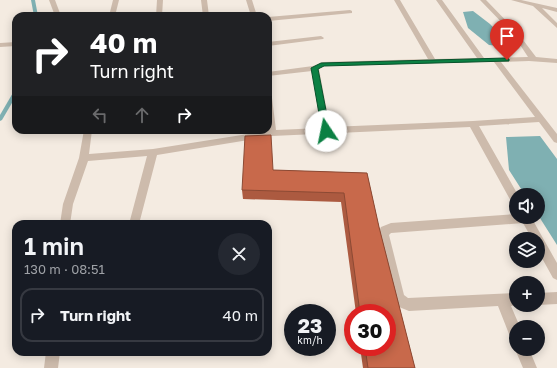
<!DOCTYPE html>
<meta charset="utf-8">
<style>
:root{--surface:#171b24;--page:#242831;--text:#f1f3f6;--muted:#9ea1a6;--line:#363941}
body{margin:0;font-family:"Golos Text",sans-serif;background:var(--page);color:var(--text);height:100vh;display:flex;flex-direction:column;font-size:15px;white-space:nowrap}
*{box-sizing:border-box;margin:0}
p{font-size:13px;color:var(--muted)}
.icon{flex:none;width:22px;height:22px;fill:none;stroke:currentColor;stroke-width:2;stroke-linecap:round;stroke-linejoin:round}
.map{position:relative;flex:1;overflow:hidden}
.sheet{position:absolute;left:12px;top:220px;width:260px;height:136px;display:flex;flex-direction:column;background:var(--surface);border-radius:12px;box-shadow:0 2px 10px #0003}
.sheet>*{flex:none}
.hud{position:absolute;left:12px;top:12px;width:260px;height:122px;border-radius:12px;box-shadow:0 2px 10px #0003;background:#202124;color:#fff;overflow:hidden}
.buttons{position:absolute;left:509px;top:188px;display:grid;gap:8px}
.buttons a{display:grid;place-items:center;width:36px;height:36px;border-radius:50%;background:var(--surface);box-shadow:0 2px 10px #0003;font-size:20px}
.speed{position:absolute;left:284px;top:304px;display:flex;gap:8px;font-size:20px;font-weight:700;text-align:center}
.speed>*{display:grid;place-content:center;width:52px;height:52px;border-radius:50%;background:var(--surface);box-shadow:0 2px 10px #0003;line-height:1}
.speed small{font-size:10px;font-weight:400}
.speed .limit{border:6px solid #d22;background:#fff;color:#111}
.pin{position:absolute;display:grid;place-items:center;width:34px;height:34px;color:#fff;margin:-41px -17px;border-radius:50% 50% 50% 0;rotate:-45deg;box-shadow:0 0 4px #0007}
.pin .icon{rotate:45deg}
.me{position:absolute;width:44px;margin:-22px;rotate:349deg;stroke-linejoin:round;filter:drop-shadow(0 0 3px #0008)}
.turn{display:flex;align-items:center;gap:14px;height:84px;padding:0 12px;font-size:18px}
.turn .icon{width:52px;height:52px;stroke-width:2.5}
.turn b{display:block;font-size:28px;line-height:34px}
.lanes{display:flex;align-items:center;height:38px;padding:0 12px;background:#0003;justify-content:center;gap:20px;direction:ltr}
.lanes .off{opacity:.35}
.round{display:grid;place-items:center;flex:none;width:42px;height:42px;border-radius:21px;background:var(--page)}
.headline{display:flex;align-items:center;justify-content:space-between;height:68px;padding:0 12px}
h1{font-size:24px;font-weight:600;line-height:30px}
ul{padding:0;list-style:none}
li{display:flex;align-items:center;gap:12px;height:54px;margin:0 8px 6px;padding:0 4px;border:2px solid var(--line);border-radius:12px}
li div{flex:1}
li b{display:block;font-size:15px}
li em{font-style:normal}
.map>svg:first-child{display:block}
</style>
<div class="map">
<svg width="557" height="368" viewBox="0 0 557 368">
<rect width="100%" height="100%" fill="#f4ebe1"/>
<g fill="#7fb0b2">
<polygon points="473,11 490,24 508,43 500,46 489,45 468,28 463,12"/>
<polygon points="540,136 557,159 557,245 538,215 538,195 525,195 509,170 506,137"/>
</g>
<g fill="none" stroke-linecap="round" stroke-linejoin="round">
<g fill="#7fb0b2" fill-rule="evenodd">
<polygon points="31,0 35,0 38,16 34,16"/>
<polygon points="14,91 16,91 16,96 2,120 0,121 0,115"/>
</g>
<g fill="#cdbbac" fill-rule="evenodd">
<polygon points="49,0 55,0 61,16 55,16"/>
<polygon points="113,0 119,0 115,16 109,16"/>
<polygon points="157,0 163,0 162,16 156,16"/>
<polygon points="201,0 207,0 209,16 203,16"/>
<polygon points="246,0 252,0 257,16 251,16"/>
<path d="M394 0H400L435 59 477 58 436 0H442L484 58 528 57 513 34 480 0H486L517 32 536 57 557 59V63L529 61 501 62 557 134V143L554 142 539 122 479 126 518 195H516V204L512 203 470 127 272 136 157 155 139 224H129L147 156 88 161 73 204 70 224H60L63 204 79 158 84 130H92L89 154 153 149 267 131 268 96 272 98 276 130 321 128 312 71 268 76V72L313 66 323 62 428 59ZM480 62H494L535 117 473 121 330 127 319 69 324 66Z"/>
<polygon points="511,0 521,0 557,8 557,12 542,8 557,23 557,28 533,6"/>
<polygon points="350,10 352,11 352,13 268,21 268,17"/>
<polygon points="321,36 324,38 323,39 268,46 268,42"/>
<polygon points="16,42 16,46 0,47 0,43"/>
<polygon points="516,214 516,217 531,217 557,263 557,280 553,278 538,251 538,239 532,239 523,223 391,233 389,235 404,295 408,298 516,293 517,305 511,306 520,327 516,327 516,341 511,339 498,306 409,311 399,307 395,302 377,235 381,227 391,223"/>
<polygon points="557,292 557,304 538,305 537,305 538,293"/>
<polygon points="516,347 516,349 529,349 537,368 523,368 515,349"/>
<polygon points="46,352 60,352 58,368 44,368"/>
</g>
</g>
<polygon fill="#ac5a40" points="273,170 367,173 379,227 415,368 363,368 360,347 387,347 387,313 356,313 341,202 243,199 242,190"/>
<polygon fill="#c8694b" stroke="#8c4a34" points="271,135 273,170 367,173 379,227 415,368 368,368 365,347 387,347 387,313 360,313 344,193 242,190 245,136"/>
<polygon fill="#0b8043" stroke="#07532c" points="507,58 509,59 509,61 324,66 318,69 330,131 326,133 322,131 311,68 321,63"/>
</svg>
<div class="buttons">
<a><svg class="icon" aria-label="sound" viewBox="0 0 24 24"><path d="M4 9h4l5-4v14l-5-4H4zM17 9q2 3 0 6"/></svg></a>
<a><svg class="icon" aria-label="layers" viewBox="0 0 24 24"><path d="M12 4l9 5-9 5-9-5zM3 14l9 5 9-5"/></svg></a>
<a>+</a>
<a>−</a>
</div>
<div class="speed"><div>23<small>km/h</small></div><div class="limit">30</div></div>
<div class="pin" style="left:507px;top:60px;background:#d93025"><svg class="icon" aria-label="arrive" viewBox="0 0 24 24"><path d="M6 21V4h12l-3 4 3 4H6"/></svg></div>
<svg class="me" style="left:326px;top:131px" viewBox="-20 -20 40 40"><circle r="19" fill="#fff"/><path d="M0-13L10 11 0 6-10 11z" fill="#0b8043"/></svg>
<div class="hud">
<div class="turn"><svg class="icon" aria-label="right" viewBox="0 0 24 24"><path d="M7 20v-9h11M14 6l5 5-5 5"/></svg><div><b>40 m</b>Turn right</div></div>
<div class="lanes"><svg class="icon off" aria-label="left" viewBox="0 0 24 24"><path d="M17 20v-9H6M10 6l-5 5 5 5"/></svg><svg class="icon off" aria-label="ahead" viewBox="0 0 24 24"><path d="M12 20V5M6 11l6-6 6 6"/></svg><svg class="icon" aria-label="right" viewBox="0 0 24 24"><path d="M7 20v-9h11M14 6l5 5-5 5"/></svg></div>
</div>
<section class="sheet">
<div class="headline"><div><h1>1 min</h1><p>130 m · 08:51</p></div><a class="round"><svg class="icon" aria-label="close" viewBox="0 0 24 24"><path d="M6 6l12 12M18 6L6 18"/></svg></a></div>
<ul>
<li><svg class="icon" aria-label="right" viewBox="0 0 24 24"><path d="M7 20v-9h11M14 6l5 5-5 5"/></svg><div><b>Turn right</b></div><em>40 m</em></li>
</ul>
</section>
</div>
